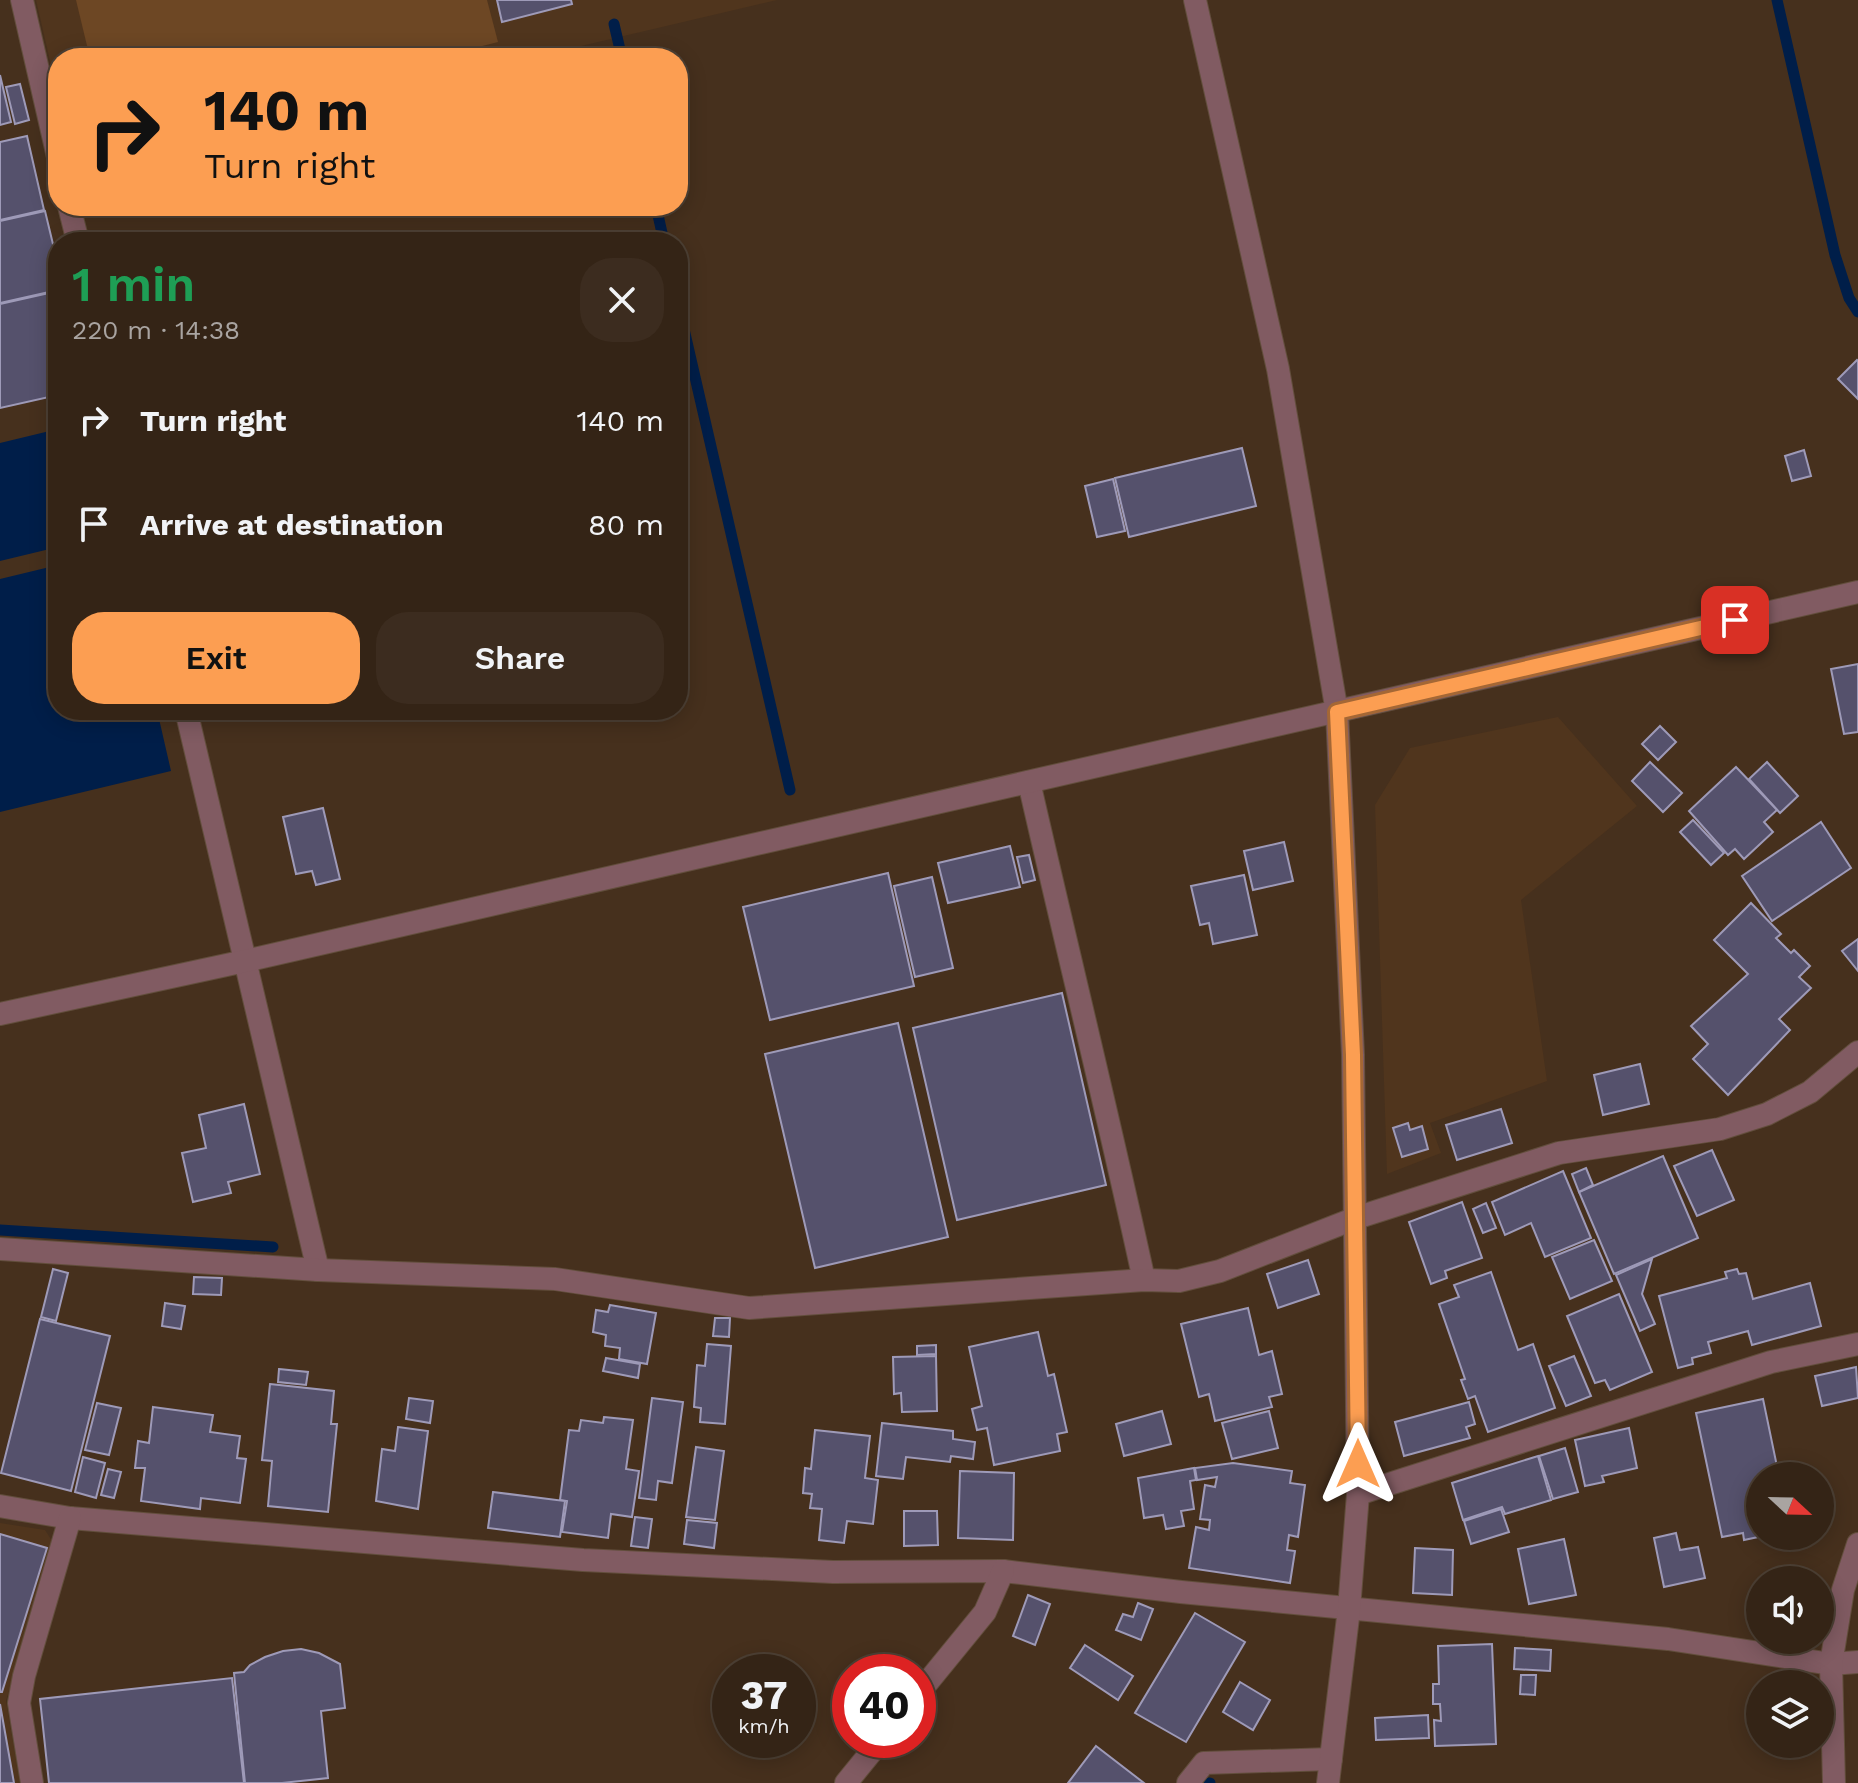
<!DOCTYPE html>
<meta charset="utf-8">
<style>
:root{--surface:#342416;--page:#3c2c1f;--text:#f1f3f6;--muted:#a9a4a1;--line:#4e4135;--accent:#fc9e52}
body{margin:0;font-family:"Work Sans",sans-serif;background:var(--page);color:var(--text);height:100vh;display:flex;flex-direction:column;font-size:30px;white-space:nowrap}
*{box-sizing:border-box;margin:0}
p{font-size:26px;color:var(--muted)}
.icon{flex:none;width:44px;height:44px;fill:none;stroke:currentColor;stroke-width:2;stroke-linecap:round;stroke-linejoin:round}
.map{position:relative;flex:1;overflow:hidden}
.drawer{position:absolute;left:48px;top:232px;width:640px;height:488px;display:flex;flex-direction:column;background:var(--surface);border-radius:32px;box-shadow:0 4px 20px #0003,0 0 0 2px var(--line)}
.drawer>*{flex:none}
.top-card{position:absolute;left:48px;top:48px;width:640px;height:168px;border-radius:32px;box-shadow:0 4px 20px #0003,0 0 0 2px var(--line);background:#fc9e52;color:#111;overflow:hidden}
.needle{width:52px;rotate:112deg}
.buttons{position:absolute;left:1746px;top:1462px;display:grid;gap:16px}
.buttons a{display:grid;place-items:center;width:88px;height:88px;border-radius:50%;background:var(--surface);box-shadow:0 4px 20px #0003,0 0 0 2px var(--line);font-size:40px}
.speed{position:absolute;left:712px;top:1654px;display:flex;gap:16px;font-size:40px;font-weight:700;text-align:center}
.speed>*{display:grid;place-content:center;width:104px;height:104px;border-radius:50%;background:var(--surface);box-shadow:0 4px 20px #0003,0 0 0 2px var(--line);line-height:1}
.speed small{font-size:20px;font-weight:400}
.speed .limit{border:12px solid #d22;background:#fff;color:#111}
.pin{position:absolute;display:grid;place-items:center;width:68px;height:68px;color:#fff;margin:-34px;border-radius:16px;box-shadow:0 4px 12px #0006}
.me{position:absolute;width:88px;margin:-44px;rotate:0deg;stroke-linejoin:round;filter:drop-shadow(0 0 6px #0008)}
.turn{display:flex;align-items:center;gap:28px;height:168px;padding:0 24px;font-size:36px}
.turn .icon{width:104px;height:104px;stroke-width:2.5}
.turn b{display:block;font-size:56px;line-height:68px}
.round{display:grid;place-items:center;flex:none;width:84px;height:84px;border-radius:32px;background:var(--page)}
.overview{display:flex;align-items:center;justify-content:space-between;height:136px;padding:0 24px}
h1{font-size:48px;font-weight:600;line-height:60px;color:#1e9e55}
.primary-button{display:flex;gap:16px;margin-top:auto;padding:16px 24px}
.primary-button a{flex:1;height:92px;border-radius:32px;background:var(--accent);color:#111;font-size:32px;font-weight:600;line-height:92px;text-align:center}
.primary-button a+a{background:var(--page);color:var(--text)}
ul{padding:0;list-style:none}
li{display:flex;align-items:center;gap:24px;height:104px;padding:0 24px}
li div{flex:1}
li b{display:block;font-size:30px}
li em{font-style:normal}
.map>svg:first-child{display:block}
</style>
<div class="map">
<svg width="1858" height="1783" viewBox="0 0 1858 1783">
<rect width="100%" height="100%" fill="#46301d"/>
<g fill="#50351d">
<polygon points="36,0 777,0 530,58 58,58 58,95"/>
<polygon points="1558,717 1637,806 1521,900 1547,1081 1430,1123 1441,1153 1387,1174 1375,805 1410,748"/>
<polygon points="0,1523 45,1530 52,1541 6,1701 20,1783 0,1783"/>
</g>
<polygon fill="#6d4724" points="76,0 487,0 498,42 435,58 90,58"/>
<g fill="#001e49">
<polygon points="58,429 58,547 0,561 0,443"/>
<polygon points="58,565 58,710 157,710 171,771 0,812 0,579"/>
</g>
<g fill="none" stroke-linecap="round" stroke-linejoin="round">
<g stroke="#001e49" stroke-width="11">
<polyline points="1777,0 1835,255 1849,298 1858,312"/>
<polyline points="614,24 622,58"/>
<polyline points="656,206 664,242"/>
<polyline points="678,303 790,790"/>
<polyline points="0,1230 273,1247"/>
<polyline points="1209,1783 1210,1783"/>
</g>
</g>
<g fill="#55516c" stroke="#9e9ab8" stroke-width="2">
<polygon points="497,0 571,0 572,4 502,22"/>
<polygon points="0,75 11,122 0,125"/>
<polygon points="20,84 29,120 15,124 6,87"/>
<polygon points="27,136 44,210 0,220 0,142"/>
<polygon points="45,211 58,265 58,290 0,303 0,221"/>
<polygon points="58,291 58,395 0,408 0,304"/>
<polygon points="1857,360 1858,361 1858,399 1838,379"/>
<polygon points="1242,448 1256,506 1129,537 1115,478"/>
<polygon points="1804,450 1811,476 1792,481 1785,456"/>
<polygon points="1113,479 1125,531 1097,537 1085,486"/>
<polygon points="1858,664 1858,732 1844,734 1831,669"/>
<polygon points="1660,726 1676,742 1658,760 1642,744"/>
<polygon points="1650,762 1682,793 1663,812 1632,781"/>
<polygon points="1767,762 1798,796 1780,813 1749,779"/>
<polygon points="1736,767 1777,810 1764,822 1773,832 1744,859 1735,849 1728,855 1689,811"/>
<polygon points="323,808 340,879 316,885 312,871 296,874 283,817"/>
<polygon points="1693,820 1724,853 1711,865 1680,832"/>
<polygon points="1821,822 1851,868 1772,921 1742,876"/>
<polygon points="1284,842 1293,881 1253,890 1244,851"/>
<polygon points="1010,846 1020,887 948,903 938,863"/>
<polygon points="1029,855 1035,880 1023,883 1017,857"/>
<polygon points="888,873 914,986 770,1020 743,907"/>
<polygon points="1244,875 1257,935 1213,944 1209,923 1200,925 1191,886"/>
<polygon points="932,877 953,968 915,977 894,886"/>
<polygon points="1751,903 1781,934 1776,938 1791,953 1794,950 1810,966 1799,977 1811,988 1779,1019 1790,1030 1728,1095 1693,1059 1708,1044 1691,1026 1748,974 1714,940"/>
<polygon points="1858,939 1858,971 1842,951"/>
<polygon points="1062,993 1106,1185 957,1220 913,1028"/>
<polygon points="898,1023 948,1237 815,1268 765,1054"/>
<polygon points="1640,1064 1649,1104 1603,1115 1594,1075"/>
<polygon points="244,1104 260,1174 228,1182 231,1193 193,1202 182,1153 206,1148 199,1115"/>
<polygon points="1501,1109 1512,1143 1457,1160 1446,1125"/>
<polygon points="1408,1123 1410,1130 1422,1126 1428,1149 1402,1157 1393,1128"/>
<polygon points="1712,1150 1734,1200 1697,1216 1674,1166"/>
<polygon points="1663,1156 1698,1238 1614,1274 1579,1192"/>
<polygon points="1586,1168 1593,1185 1579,1192 1572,1174"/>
<polygon points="1563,1171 1591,1238 1545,1257 1531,1223 1505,1235 1492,1202"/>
<polygon points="1462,1202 1482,1258 1445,1271 1447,1278 1431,1284 1409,1222"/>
<polygon points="1486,1203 1496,1228 1483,1233 1473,1209"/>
<polygon points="1594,1240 1612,1281 1570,1299 1552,1257"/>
<polygon points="1652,1259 1642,1294 1655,1324 1640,1331 1616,1275"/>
<polygon points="1308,1260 1319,1294 1278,1308 1267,1274"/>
<polygon points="53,1269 68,1273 56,1321 41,1317"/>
<polygon points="1737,1269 1739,1274 1746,1273 1753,1299 1810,1283 1821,1326 1752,1345 1748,1331 1708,1342 1711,1353 1692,1358 1693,1364 1678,1368 1659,1296 1727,1278 1725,1272"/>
<polygon points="1491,1272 1518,1350 1533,1344 1555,1408 1488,1432 1475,1396 1468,1399 1461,1380 1465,1379 1439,1304 1459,1297 1454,1285"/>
<polygon points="194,1277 222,1278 221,1295 193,1294"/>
<polygon points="1619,1294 1652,1372 1610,1390 1605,1380 1595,1383 1567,1316"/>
<polygon points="165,1303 185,1306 181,1329 162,1326"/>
<polygon points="610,1305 656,1313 647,1364 619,1359 620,1348 605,1346 606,1335 593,1332 596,1310 608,1312"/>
<polygon points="1248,1308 1259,1355 1272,1351 1282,1394 1269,1397 1272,1407 1215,1421 1209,1394 1199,1397 1181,1324"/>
<polygon points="715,1318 730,1318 729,1337 713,1336"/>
<polygon points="40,1319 110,1336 71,1491 1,1473"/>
<polygon points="1038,1332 1048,1376 1054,1374 1067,1432 1057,1434 1060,1451 994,1465 987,1428 977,1430 972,1409 982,1406 969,1347"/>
<polygon points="707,1344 731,1346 725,1424 700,1422 701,1408 694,1407 697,1365 705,1366"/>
<polygon points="936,1345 936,1354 917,1355 917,1346"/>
<polygon points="936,1356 937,1411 902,1412 901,1393 894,1394 893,1357"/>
<polygon points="1574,1356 1591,1396 1566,1406 1549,1366"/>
<polygon points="606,1358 640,1364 638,1378 603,1371"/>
<polygon points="1856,1367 1858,1398 1822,1406 1815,1376"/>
<polygon points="279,1369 308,1372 306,1385 278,1382"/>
<polygon points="270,1384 334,1391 331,1424 337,1424 328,1512 268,1506 272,1461 262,1460"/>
<polygon points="409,1398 433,1401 430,1423 406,1419"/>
<polygon points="652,1398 683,1402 672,1483 658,1481 656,1500 639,1498"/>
<polygon points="1763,1399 1779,1476 1760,1476 1760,1536 1763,1536 1744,1540 1743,1533 1722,1537 1696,1413"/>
<polygon points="1469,1402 1475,1424 1466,1427 1470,1438 1404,1456 1395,1422"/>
<polygon points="97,1403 121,1408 109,1455 85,1450"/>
<polygon points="153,1407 213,1415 210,1432 240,1436 237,1458 246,1459 240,1503 201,1498 200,1509 141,1501 145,1468 135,1468 138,1441 149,1443"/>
<polygon points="1162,1411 1171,1444 1124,1456 1116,1424"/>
<polygon points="1269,1411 1278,1448 1232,1459 1222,1423"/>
<polygon points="604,1417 633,1420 626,1469 639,1471 632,1517 611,1514 608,1538 562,1532 567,1501 560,1500 569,1430 579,1431 581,1420 603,1423"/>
<polygon points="882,1423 953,1431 953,1439 975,1442 973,1459 951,1456 950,1462 906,1457 903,1479 876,1476"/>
<polygon points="398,1427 428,1431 418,1509 376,1501 382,1449 395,1451"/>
<polygon points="1629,1428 1637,1468 1602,1476 1604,1482 1585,1486 1575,1440"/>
<polygon points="815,1430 870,1436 865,1478 878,1480 873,1524 847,1521 844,1543 819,1540 822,1509 810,1508 812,1494 803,1493 805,1468 811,1469"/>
<polygon points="696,1447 724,1451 715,1520 686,1517"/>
<polygon points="1565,1448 1578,1492 1553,1499 1539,1456"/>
<polygon points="1538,1456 1551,1500 1505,1514 1502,1507 1463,1520 1452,1483"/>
<polygon points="83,1457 105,1463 96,1498 75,1492"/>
<polygon points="1233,1463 1292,1471 1290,1483 1305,1485 1298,1537 1289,1535 1287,1550 1295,1551 1290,1583 1189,1568 1196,1527 1209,1530 1210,1520 1200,1519 1205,1485 1215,1487 1217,1477 1197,1480 1195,1468"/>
<polygon points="1194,1468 1196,1480 1190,1481 1194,1509 1181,1511 1184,1526 1166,1529 1163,1515 1144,1518 1138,1478"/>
<polygon points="108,1469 121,1472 114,1498 101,1495"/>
<polygon points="960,1471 1014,1473 1013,1540 958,1538"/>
<polygon points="493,1492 565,1501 560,1537 488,1528"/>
<polygon points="1501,1509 1509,1532 1471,1544 1464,1521"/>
<polygon points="904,1511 937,1511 938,1545 904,1546"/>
<polygon points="635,1517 652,1519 648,1548 631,1546"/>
<polygon points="687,1520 717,1523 714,1548 684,1544"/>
<polygon points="1676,1533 1680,1550 1698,1547 1705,1578 1664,1587 1654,1538"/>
<polygon points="0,1534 47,1548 2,1692 0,1692"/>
<polygon points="1564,1539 1576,1595 1529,1604 1518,1549"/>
<polygon points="1415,1548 1453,1550 1452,1595 1413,1593"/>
<polygon points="1028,1595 1050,1604 1035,1645 1013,1636"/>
<polygon points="1138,1603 1153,1609 1141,1640 1116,1630 1123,1614 1133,1617"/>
<polygon points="1195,1613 1245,1642 1186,1742 1135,1713"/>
<polygon points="1492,1644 1496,1744 1435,1746 1434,1720 1441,1721 1440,1704 1433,1704 1433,1684 1439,1684 1438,1646"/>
<polygon points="1085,1645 1133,1676 1118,1700 1070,1668"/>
<polygon points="1515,1648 1551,1650 1550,1671 1514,1669"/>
<polygon points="301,1649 319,1653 340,1664 345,1708 321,1711 328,1778 282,1783 245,1783 234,1673 244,1672 250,1665 265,1657 283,1651"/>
<polygon points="1521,1675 1536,1675 1535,1695 1520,1694"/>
<polygon points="232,1678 244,1783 49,1783 40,1699"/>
<polygon points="1240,1682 1270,1700 1253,1730 1223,1712"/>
<polygon points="0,1704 14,1783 0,1783"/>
<polygon points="1428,1715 1429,1738 1376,1740 1375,1718"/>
<polygon points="1096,1746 1144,1783 1068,1783"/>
</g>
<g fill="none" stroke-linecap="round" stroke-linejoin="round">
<defs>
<g id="minor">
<polyline points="22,0 58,157"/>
<polyline points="69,206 78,242"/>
<polyline points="186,710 318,1270"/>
<path d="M1029 782C1067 949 1108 1114 1144 1280"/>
<polyline points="0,1249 318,1270 555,1279 749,1308 1144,1280 1179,1281 1220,1271 1356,1218 1559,1153 1720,1129 1767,1114 1810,1092 1858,1052"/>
<polyline points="1358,1494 1771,1362 1858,1344"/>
<polyline points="0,1506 70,1518 583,1560 833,1572 1003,1571 1181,1592 1668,1639 1831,1664 1858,1662"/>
<polyline points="918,1694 985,1612 1003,1571"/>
<polyline points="32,1783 19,1703 24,1676 70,1518"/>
<polyline points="846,1783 881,1740"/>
<polyline points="1188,1783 1204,1763 1331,1759"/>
<polyline points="1834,1783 1831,1664 1843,1590 1858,1544"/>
</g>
<g id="tertiary">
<polyline points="1195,0 1278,369 1337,712 1353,1055 1358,1494 1349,1609 1328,1783"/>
<polyline points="0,1014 245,961 1858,592"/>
</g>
</defs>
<use href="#minor" stroke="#624e3c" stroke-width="24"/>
<use href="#tertiary" stroke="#624e3c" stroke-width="24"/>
<use href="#minor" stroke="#815b62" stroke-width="22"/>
<use href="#tertiary" stroke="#815b62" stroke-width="22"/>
</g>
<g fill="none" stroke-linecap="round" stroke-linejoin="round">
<defs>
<polyline id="route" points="1358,1464 1353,1055 1337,712 1735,620"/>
</defs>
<use href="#route" stroke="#a46735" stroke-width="20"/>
<use href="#route" stroke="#fc9e52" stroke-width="14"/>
</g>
</svg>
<div class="buttons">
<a><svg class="needle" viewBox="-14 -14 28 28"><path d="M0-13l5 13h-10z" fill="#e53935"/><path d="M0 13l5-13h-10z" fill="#a9a4a1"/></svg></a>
<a><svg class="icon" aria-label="sound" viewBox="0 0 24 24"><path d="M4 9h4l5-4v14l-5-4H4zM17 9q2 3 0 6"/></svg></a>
<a><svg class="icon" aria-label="layers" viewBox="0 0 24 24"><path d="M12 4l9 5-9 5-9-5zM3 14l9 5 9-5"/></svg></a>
</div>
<div class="speed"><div>37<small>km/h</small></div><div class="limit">40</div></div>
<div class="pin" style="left:1735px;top:620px;background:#d93025"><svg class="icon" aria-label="arrive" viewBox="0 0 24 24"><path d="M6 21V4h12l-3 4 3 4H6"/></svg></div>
<svg class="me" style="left:1358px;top:1464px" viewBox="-20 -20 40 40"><path d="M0-17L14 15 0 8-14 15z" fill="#fc9e52" stroke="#fff" stroke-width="4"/></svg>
<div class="top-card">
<div class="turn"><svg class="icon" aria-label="right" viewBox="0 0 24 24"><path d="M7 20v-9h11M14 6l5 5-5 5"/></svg><div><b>140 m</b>Turn right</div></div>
</div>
<section class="drawer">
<div class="overview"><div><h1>1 min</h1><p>220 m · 14:38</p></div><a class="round"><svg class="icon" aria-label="close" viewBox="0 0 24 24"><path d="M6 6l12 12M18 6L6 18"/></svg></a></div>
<ul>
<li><svg class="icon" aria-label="right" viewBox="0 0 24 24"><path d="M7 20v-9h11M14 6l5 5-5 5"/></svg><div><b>Turn right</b></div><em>140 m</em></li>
<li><svg class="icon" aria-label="arrive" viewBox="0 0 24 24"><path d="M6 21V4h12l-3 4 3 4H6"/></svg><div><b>Arrive at destination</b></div><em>80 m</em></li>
</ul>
<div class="primary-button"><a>Exit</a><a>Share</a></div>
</section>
</div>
